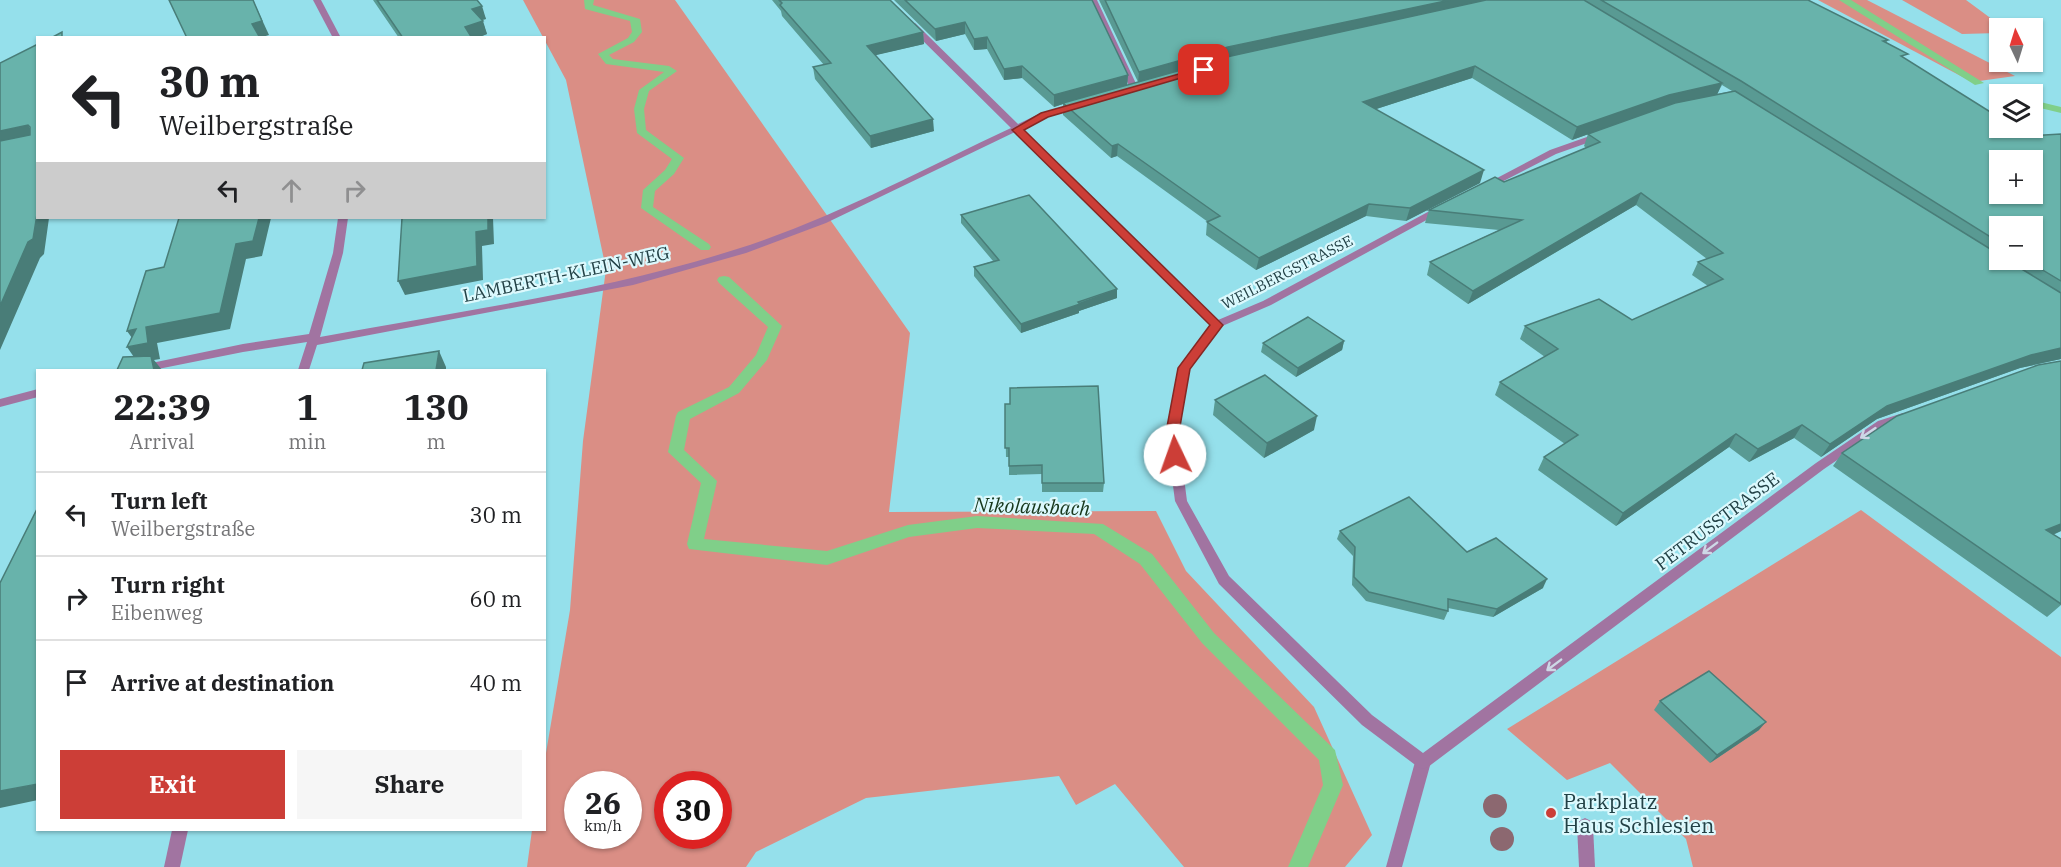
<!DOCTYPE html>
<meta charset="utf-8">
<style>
:root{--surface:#fff;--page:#f6f6f6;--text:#202124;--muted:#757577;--line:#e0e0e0;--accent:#cc3e37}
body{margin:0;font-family:"IBM Plex Serif",serif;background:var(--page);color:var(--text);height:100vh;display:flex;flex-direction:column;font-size:22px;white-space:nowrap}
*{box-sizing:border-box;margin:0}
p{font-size:20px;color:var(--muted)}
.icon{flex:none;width:33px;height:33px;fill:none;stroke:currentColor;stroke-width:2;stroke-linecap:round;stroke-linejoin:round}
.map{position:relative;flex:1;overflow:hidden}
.panel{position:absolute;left:36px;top:369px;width:510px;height:462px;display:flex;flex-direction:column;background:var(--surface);border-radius:0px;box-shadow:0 2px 4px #0004}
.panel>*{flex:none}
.hud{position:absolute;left:36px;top:36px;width:510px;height:183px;border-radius:0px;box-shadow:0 2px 4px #0004;background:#fff;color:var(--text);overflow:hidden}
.needle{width:39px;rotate:356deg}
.tools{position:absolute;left:1989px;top:18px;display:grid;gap:12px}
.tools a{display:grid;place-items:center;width:54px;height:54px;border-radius:0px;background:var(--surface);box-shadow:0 2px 4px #0004;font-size:30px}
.speed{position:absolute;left:564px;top:771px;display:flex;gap:12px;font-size:30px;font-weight:700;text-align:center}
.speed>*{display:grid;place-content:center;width:78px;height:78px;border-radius:50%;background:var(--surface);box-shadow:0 2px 4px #0004;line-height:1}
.speed small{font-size:15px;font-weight:400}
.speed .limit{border:9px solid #d22;background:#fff;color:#111}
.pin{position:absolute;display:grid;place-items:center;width:51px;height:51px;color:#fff;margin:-26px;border-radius:12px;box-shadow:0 3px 9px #0006}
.me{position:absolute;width:66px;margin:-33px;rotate:357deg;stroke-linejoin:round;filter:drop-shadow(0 0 4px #0008)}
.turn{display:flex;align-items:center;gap:21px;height:126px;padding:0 24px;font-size:27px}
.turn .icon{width:78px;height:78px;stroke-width:2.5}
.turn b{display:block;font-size:42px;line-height:51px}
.lanes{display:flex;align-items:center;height:57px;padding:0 24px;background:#0003;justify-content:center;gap:30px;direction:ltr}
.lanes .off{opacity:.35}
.eta{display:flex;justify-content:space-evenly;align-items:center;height:102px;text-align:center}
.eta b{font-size:36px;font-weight:700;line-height:42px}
.cta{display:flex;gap:12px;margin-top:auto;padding:12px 24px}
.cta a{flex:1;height:69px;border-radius:0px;background:var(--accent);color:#fff;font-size:24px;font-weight:700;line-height:69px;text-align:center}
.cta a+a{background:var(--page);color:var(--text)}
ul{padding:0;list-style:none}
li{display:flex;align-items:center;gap:18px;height:84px;padding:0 24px;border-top:2px solid var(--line)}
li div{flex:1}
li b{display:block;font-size:22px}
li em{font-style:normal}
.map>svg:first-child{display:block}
</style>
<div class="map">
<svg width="2061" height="867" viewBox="0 0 2061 867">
<rect width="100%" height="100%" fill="#95e0eb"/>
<g fill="#da8e85" fill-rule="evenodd">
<path d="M523 0H675L910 333 889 512 1156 511 1186 571 1314 707 1372 835 1345 867H1184L1115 784 1076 805 1059 776 866 798 756 852 746 867H527L532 830H544L545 759 570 610 583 441 606 269 566 80ZM578 784H628V836H578ZM668 784H718V836H668Z"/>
<polygon points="1818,0 1867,0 2015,76 1972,82"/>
<polygon points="1902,0 1966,0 2004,28 2000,28 1999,33 1962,34"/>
<polygon points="1861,510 2061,657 2061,867 1693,867 1686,839 1610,763 1567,780 1507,729"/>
</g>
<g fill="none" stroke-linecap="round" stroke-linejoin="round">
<g fill="#80cf89" fill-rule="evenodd">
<polygon points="584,0 594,0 593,5 640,19 642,32 634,42 609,55 613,59 669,66 677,71 649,91 644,109 646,130 684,158 674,174 655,191 653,207 709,244 711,247 709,250 701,250 641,208 643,190 665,170 672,159 637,133 634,109 639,90 664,72 606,64 598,54 628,38 632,32 630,21 585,9"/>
<polygon points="1839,0 1851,0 1984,83 1975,85"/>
<polygon points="2000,90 2008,92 2009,94 1996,95 1995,93"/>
<polygon points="2032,100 2061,107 2061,113 2032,106"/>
<polygon points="724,276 729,277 782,326 767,360 739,393 690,419 684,450 717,481 704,539 827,551 908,525 977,516 1103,524 1152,554 1214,633 1335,750 1343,785 1308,867 1288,867 1323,785 1319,760 1202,643 1140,564 1094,534 977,528 909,537 827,565 689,549 687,544 701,483 668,452 676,416 678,412 729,387 756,355 768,327 719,283 717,280 719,277"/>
</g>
<g fill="#a174a1" fill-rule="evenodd">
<polygon points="1423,755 1428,757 1431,762 1402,867 1386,867 1415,762 1418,757"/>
<polygon points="1585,818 1591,821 1593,826 1595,867 1579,867 1577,826 1579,821"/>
</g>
<g fill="#a174a1" fill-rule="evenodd">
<polygon points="313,0 321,0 341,38 333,38"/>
<polygon points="1089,0 1097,0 1139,90 1138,92 1131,90"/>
<path d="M909 23H915L1018 124 1041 113 1082 104V108L1047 117 1022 129 1218 320 1263 301 1437 207H1443V211L1271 305 1220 327 1190 369 1178 432 1187 501 1229 576 1372 715 1423 753 1816 463 1878 421 1903 413 1909 417 1907 420 1886 427 1824 469 1428 767 1423 769 1418 767 1362 725 1219 584 1175 501 1166 432 1178 368 1210 325 1015 132 826 223 746 253 633 285 317 345 309 370H298L307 342 243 352 153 370H131L137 366 243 344 309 334 333 253 338 218H348L343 253 320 337C459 311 603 292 737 249 832 219 921 170 1011 128L909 27Z"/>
<polygon points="1601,132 1605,135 1604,137 1556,154 1488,189 1485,190 1480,187 1550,150"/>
<polygon points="38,389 38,397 0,407 0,399"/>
<polygon points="172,830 188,830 180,867 164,867"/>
</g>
</g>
<g fill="#8c6870">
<circle cx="1495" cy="806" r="12"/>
<circle cx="1502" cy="839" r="12"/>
</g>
<g fill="#599a93" fill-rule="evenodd">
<polygon points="373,0 477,0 486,19 482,20 487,34 477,38 399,38"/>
<polygon points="772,0 890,0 923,32 924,44 875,55 934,131 871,148 815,79 813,67 824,65 782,16 781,11"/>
<path d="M894 0H1092L1128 75 1127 85 1138 82 1099 0H1808L1888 40 1886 43 1905 59 2028 136 2061 134V359L2020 368 1877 419 1821 457 1794 438 1749 462 1729 447 1616 526 1538 470 1544 457 1565 444 1495 395 1500 382 1545 357 1520 339 1525 326 1632 320 1708 286 1692 275 1698 262 1707 259 1636 205 1468 304 1427 275 1430 262 1499 230 1425 223 1429 210 1504 182 1586 148 1584 146 1588 134 1667 106 1572 140 1472 78 1376 109 1480 183 1406 221 1366 216 1256 270 1206 235 1207 222H1208L1117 156 1111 158 1063 115V104L1054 107 1022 78 1004 80 987 49 974 50 965 34 936 41ZM1722 85 1732 91 1717 94ZM2000 226 2032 260H2000Z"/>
<polygon points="961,215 1117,289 1117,298 1079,311 1079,313 1021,333 974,276 974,267 993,261 961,223"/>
<polygon points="1344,341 1342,350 1296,377 1261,352 1263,343"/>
<polygon points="2061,361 2061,531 2053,535 2061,539 2061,605 2047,617 1833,466 1842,453"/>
<polygon points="1215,400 1314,430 1264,458 1213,415"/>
<polygon points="1005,404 1104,483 1103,492 1042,492 1042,474 1009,475 1009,457 1006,457"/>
<polygon points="1340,531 1467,552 1543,588 1493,617 1448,608 1448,611 1444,620 1366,601 1352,585 1353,556 1337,539"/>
<polygon points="1660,701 1759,730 1710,763 1654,710"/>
</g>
<g fill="#497d78">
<polygon points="253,0 269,35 259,38 252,24"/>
<polygon points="1450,0 1498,0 1138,83 1139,72 1228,47"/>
<polygon points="482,6 486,19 477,21 472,9"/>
<polygon points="483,21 487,34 477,38 468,38 465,27"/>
<polygon points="965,22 965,34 936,41 935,29"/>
<polygon points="923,32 924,44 868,57 867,46"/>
<polygon points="987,37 987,49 974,50 974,39"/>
<polygon points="1022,66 1022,78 1004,80 1004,69"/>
<polygon points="1475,66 1472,78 1361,114 1363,102"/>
<polygon points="1128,75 1127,87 1063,103 1063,104 1054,107 1054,95"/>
<polygon points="1722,83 1717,95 1664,107 1572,140 1577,127 1669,95"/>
<polygon points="933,119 934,131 871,148 870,136"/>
<polygon points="28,125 38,140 0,148 0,131"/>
<polygon points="1118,144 1117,156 1111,158 1112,146"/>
<polygon points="1484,170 1480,183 1406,221 1410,208"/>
<polygon points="1641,193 1636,205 1468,304 1473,291"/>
<polygon points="1369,204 1366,216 1256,270 1259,258"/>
<polygon points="38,208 38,218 49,218 44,254 40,258 0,350 0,306"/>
<polygon points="259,218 271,218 262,256 246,259 230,329 157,343 160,359 154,360 162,370 154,370 138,363 127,347 137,345 127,331 146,327 236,244"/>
<polygon points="488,218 493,218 494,244 482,246 483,280 405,295 398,281 476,232"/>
<polygon points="1117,289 1117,298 1079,311 1079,313 1021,333 1021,324"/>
<polygon points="1344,341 1342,350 1296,377 1298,368"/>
<polygon points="2061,348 2061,359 2020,368 1877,419 1821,457 1830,444 1887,406 2031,355"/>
<polygon points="439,351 446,367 446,370 436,370"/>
<polygon points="1317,416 1314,430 1264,458 1267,443"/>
<polygon points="1802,425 1794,438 1749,462 1758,449"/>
<polygon points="1736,434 1729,447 1616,526 1623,513"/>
<polygon points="2061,524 2061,531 2033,543 2046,530"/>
<polygon points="1547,579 1543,588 1493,617 1497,609"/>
<polygon points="1766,722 1759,730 1710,763 1717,755"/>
<polygon points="38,784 38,800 0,808 0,791"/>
</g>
<g fill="#68b3ab" stroke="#497d78" stroke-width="1.5" fill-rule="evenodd">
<polygon points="169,0 253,0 262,21 252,24 260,38 187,38"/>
<polygon points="377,0 477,0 482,6 472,9 483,21 465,27 472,38 403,38"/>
<polygon points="779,0 890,0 923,32 867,46 933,119 870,136 813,67 831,63 780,5 782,3"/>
<polygon points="905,0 1092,0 1128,75 1054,95 1022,66 1004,69 987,37 974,39 965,22 935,29"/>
<polygon points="1105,0 1450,0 1228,47 1139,72"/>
<polygon points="1486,0 1584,0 1722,83 1669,95 1577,127 1475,66 1363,102 1484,170 1410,208 1369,204 1259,258 1207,222 1220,216 1118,144 1112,146 1063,103 1231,56"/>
<path d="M1601 0H1808L1888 40 1883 41 1908 54 1901 56 2000 118V128H2014L2028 136 2061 134V281L2026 260H2032V226H2000V243L1741 81ZM2000 160H2032V194H2000Z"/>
<polygon points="62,32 62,38 51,38"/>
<polygon points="38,44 38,208 33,239 28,242 0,306 0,141 30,135 30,127 28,125 0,131 0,63"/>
<polygon points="1735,91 2000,255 2000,260 2007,260 2061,293 2061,348 2031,355 1887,406 1830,444 1802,425 1758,449 1736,434 1623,513 1544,457 1578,435 1500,382 1558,349 1525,326 1599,299 1632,320 1723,279 1698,262 1723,253 1641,193 1473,291 1430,262 1522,220 1429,210 1495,177 1504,182 1600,142 1588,134 1675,103"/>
<polygon points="1029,195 1117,289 1078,302 1080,304 1021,324 974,267 999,260 961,215"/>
<polygon points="179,218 259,218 253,241 236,244 220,313 146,327 148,343 127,347 136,329 127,331 146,271 164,267"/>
<polygon points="402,218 488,218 488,230 476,232 477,266 398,281"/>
<polygon points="1308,317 1344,341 1298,368 1263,343"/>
<polygon points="439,351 436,370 362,370 364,363"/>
<polygon points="151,356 154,370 117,370 123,357"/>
<polygon points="2061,361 2061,524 2046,530 2061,539 2061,604 1842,453 1897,416 2038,365"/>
<polygon points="1265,375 1317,416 1267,443 1215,400"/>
<polygon points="1098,386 1104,483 1042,483 1042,465 1009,466 1009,448 1005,448 1005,404 1010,404 1010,388"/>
<polygon points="1409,497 1467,552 1496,538 1547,579 1497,609 1448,599 1448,611 1369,592 1354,577 1355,547 1340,531"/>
<polygon points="38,507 38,784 0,791 0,583"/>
<polygon points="1709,671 1766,722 1717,755 1660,701"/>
</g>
<defs><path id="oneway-shaft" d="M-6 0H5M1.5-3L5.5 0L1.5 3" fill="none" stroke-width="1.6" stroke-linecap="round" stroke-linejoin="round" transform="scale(1.5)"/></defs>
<g stroke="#cdd8e6">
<use href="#oneway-shaft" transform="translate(1868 433) rotate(146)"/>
<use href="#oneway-shaft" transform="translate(1710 548) rotate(143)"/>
<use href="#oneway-shaft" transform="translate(1554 665) rotate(143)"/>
</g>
<polygon fill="#cc3e37" stroke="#852824" stroke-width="1.5" points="1200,68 1208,70 1048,117 1024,130 1223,325 1190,369 1179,432 1182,455 1175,460 1168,455 1166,432 1178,368 1210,325 1012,130 1041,113"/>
<circle fill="#cc3e37" stroke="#dcf9fd" stroke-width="2" cx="1551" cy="813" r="6"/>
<g text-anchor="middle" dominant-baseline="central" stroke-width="4.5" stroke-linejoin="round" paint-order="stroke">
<g font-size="15" fill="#224146" stroke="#dcf9fd">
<text transform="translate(1287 272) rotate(-27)">WEILBERGSTRASSE</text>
</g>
<g font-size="18" fill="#224146" stroke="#dcf9fd">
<text transform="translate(566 274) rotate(-12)">LAMBERTH-KLEIN-WEG</text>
<text transform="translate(1717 521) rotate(-37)">PETRUSSTRASSE</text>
</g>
<g font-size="20" font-style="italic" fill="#16371b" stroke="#dcf9fd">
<text transform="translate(1032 506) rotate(2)">Nikolausbach</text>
</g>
<g font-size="21" fill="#224146" stroke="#dcf9fd" text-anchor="start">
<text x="1563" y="801">Parkplatz<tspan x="1563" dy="24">Haus Schlesien</tspan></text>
</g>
</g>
</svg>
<div class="tools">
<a><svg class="needle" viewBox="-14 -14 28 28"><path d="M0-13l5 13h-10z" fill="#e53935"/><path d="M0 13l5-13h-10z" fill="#757577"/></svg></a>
<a><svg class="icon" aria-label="layers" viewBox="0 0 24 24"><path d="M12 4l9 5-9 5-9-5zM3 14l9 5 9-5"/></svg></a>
<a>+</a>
<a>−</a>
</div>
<div class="speed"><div>26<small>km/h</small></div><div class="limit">30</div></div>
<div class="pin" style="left:1204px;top:70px;background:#d93025"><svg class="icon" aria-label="arrive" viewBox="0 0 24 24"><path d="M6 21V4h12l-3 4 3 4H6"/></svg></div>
<svg class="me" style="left:1175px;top:455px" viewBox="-20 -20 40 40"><circle r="19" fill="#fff"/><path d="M0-13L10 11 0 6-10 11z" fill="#cc3e37"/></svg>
<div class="hud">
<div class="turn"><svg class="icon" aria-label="left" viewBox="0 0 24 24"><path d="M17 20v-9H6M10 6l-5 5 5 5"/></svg><div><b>30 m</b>Weilbergstraße</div></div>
<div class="lanes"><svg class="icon" aria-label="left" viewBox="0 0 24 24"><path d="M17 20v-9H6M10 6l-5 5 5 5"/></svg><svg class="icon off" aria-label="ahead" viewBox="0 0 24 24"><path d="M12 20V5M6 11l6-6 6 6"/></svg><svg class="icon off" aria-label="right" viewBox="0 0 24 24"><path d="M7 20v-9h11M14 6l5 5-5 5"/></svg></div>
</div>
<section class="panel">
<div class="eta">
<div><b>22:39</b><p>Arrival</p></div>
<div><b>1</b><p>min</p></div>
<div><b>130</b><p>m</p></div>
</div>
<ul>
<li><svg class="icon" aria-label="left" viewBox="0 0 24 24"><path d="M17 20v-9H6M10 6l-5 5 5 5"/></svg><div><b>Turn left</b><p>Weilbergstraße</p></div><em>30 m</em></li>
<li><svg class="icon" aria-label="right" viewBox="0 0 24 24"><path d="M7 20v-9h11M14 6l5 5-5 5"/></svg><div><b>Turn right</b><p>Eibenweg</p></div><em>60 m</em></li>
<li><svg class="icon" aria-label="arrive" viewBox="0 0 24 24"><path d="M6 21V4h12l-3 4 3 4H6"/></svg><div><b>Arrive at destination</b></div><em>40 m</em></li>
</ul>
<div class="cta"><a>Exit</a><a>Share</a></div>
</section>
</div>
